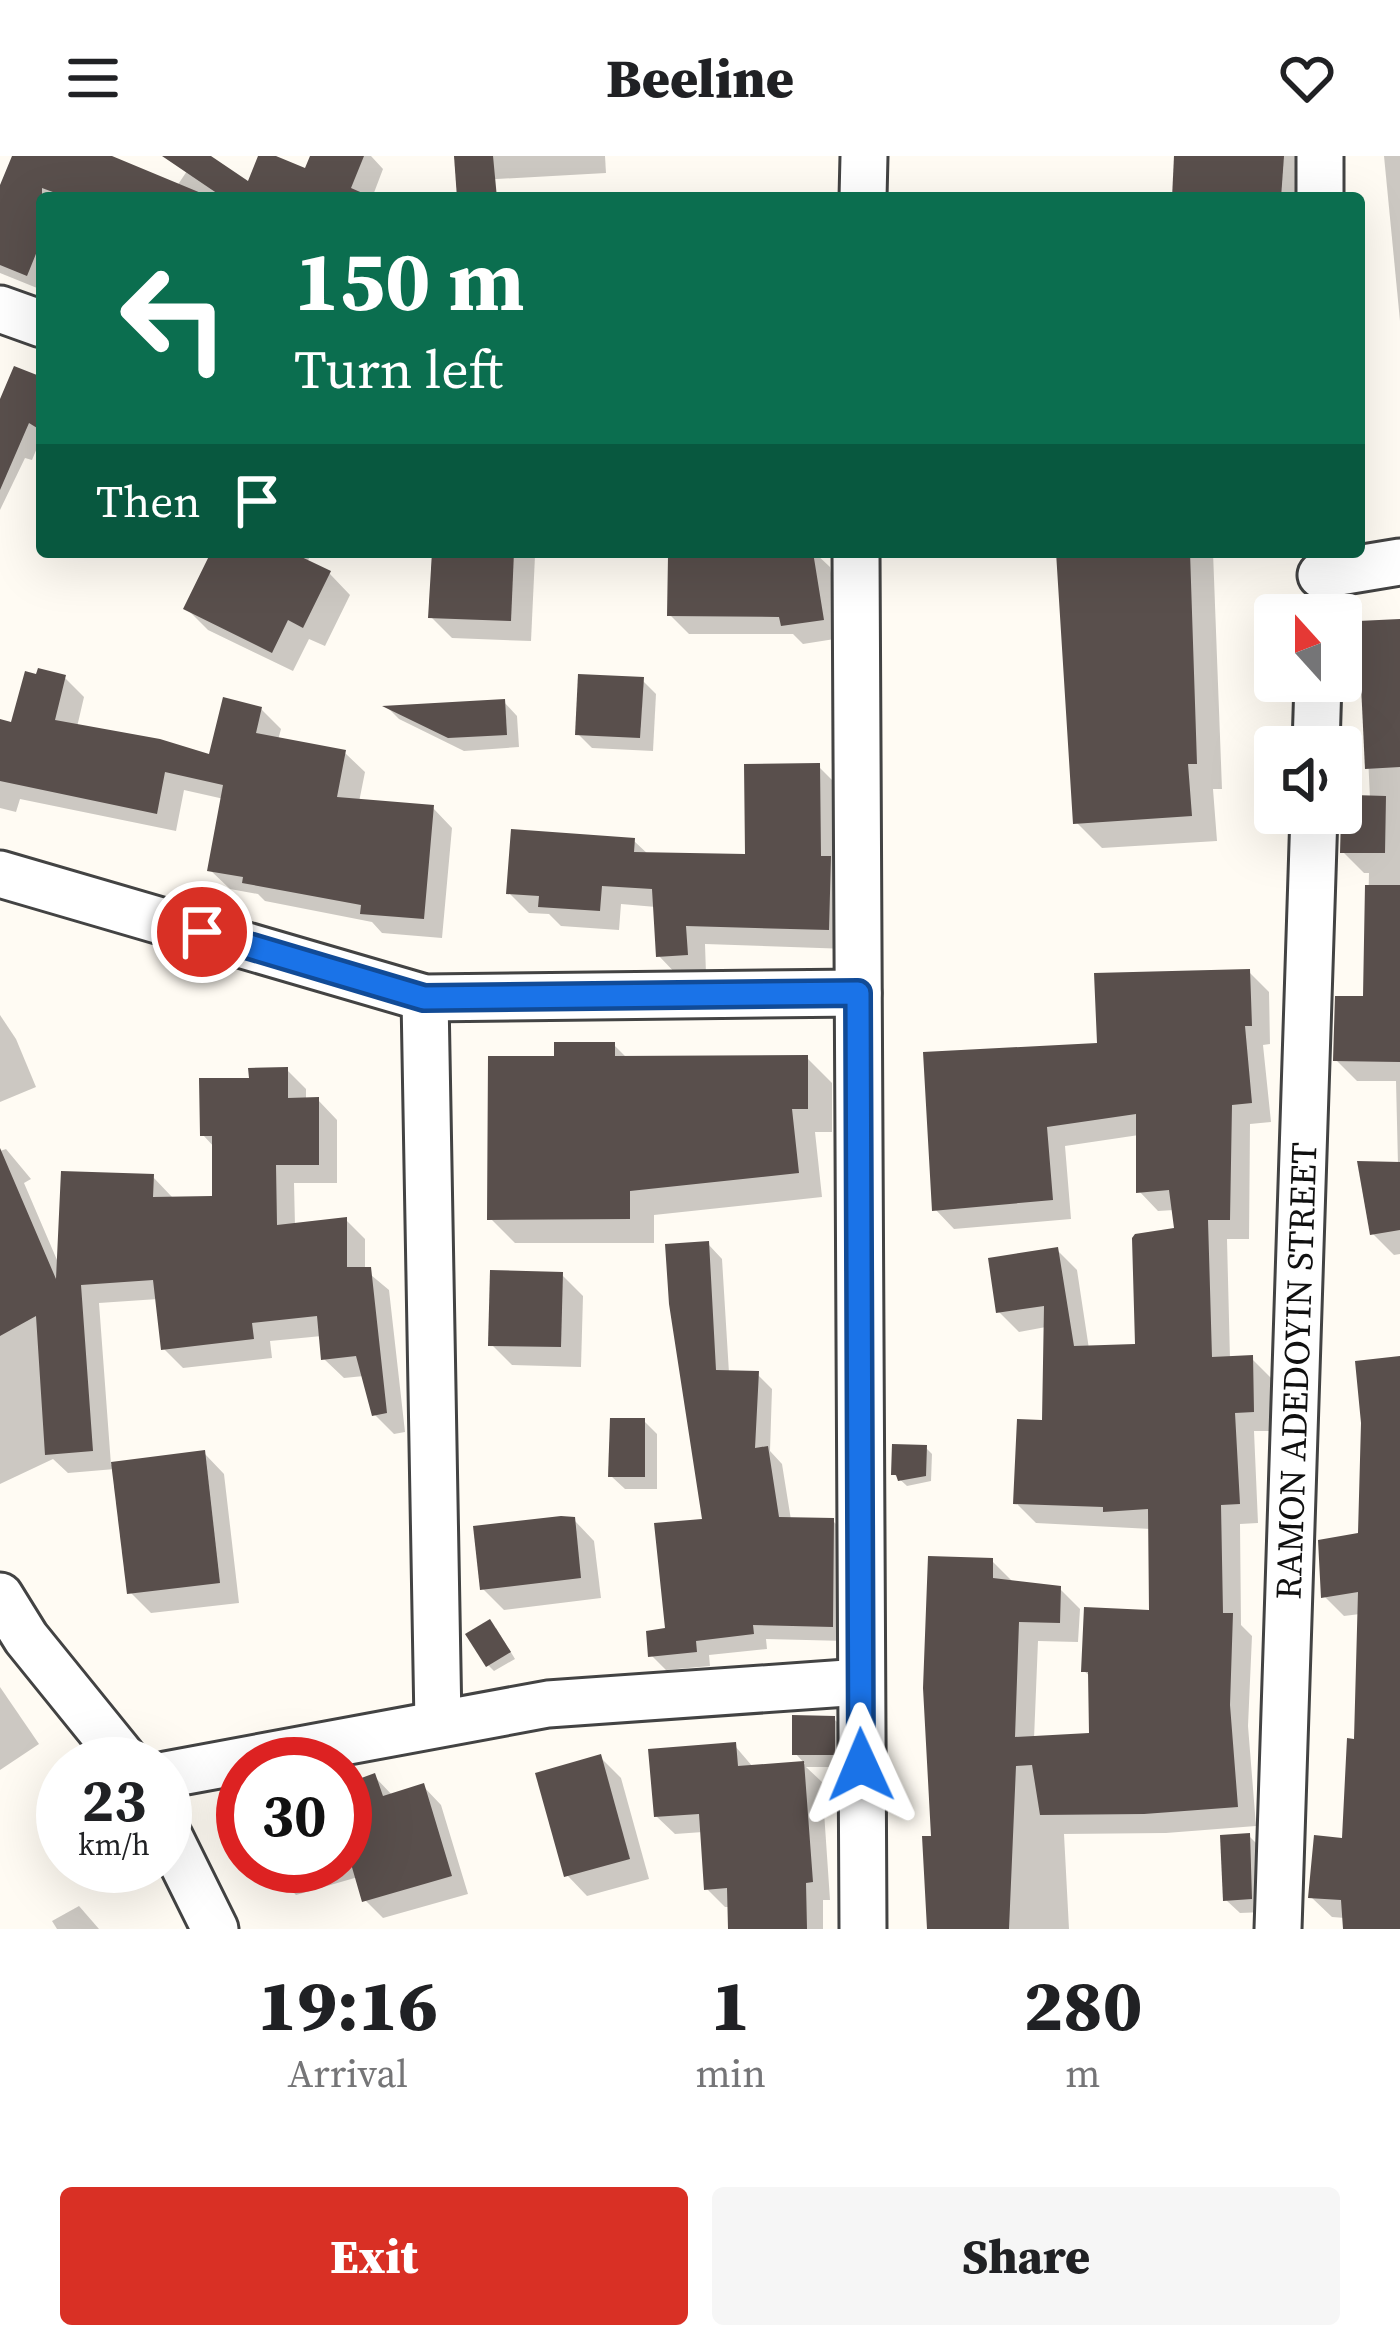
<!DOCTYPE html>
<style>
:root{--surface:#fff;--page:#f6f6f6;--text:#202124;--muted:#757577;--accent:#d93025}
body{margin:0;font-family:"Source Serif 4",serif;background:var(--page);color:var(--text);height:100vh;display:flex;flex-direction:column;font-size:45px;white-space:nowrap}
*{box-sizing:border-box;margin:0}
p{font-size:39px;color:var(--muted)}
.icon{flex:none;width:66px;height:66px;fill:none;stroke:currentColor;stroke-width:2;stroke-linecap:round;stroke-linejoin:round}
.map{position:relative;height:1773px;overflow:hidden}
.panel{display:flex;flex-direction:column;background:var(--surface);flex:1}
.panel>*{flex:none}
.guide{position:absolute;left:36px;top:36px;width:1329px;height:366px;border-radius:12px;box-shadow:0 12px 48px #0002;background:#0b6e4f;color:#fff;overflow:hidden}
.needle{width:78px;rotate:339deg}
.tools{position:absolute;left:1254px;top:438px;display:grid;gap:24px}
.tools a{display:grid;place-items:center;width:108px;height:108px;border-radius:12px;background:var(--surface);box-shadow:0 12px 48px #0002;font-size:60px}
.speed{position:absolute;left:36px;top:1581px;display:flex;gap:24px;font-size:60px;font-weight:700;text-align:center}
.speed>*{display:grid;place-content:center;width:156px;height:156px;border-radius:50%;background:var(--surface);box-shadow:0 12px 48px #0002;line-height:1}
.speed small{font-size:30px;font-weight:400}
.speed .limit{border:18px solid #d22;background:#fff;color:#111}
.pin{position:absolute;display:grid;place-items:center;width:102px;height:102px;color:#fff;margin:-51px;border:6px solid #fff;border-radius:50%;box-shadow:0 3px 12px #0007}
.me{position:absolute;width:132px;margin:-66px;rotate:359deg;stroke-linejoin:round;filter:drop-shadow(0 0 9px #0008)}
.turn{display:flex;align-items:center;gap:42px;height:252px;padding:0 60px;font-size:54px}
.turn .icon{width:156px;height:156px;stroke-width:2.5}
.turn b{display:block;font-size:84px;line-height:102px}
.then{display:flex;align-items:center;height:114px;padding:0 60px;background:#0003;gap:24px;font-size:45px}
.eta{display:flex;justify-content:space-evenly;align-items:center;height:204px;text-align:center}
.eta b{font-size:72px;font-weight:800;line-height:84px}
.button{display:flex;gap:24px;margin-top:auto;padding:24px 60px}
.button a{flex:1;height:138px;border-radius:12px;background:var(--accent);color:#fff;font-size:48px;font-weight:800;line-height:138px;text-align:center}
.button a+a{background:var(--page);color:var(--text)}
header{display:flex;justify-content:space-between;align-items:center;height:156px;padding:0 60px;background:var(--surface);font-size:54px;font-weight:800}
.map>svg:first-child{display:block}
</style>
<header><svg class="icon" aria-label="menu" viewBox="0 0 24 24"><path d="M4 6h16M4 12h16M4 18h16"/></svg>Beeline<svg class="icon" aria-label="heart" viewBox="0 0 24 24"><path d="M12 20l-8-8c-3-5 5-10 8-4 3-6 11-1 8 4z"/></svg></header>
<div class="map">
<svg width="1400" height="1773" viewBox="0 0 1400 1773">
<rect width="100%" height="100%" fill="#fffbf3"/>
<g fill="#0003">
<polygon points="15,0 104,0 177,30 197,0 206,0 249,29 262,0 305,16 318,0 371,0 383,13 372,42 42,42 42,134 0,117 0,51"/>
<polygon points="458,0 605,0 606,17 479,24"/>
<polygon points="1177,0 1302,0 1300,42 1175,42"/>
<polygon points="1384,0 1400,0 1400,165"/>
<polygon points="42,224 42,280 32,304 25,302 0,354 0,251"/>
<polygon points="215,396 306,396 310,400 307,407 330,418 350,439 325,490 309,483 293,515 208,474 187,453"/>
<polygon points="434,396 530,396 535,400 531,485 452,482 431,461"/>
<polygon points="690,396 814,396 830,411 841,482 803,488 793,478 689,478 670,459"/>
<polygon points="1059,396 1213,396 1222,633 1213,633 1217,685 1102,692 1076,666"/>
<polygon points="1400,466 1400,1098 1394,1099 1373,1078 1398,1009 1396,925 1357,925 1336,904 1366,843 1369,717 1364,717 1343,696 1355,665 1370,643 1362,468"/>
<polygon points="65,522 84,541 77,571 211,601 261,553 281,573 278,584 345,597 365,616 359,646 433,652 452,672 442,782 382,777 372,766 265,745 258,738 230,733 210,714 224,643 184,634 176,675 20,643 16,656 0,652 0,566 14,570"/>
<polygon points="642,524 656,538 653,595 592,592 578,578"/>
<polygon points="504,546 517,560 519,591 464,595 399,563 389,553"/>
<polygon points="818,610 838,630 848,793 705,788 706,818 678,820 659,800 656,751 621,748 619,774 561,770 549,758 529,757 509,737 634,685 649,699 748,701"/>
<polygon points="1249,816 1269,836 1270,888 1263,889 1271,966 1250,968 1249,1083 1227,1083 1230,1203 1251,1202 1271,1222 1272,1275 1254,1275 1258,1367 1240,1368 1241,1469 1252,1480 1248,1570 1256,1670 1166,1677 1064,1678 1069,1773 929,1773 934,1682 992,1405 1012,1425 1060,1433 1080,1453 1078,1486 1038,1485 1034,1583 1092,1580 1091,1521 1084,1515 1152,1457 1151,1373 1036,1367 1016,1347 1044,1267 1046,1171 1019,1176 999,1156 1057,1094 1077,1114 1089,1193 1138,1191 1177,1075 1174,1054 1158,1055 1139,1035 1139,979 1065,990 1071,1063 954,1073 935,1053 1100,890"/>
<polygon points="0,859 16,883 36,931 0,946"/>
<polygon points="614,889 628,903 807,902 832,927 832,976 815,976 822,1041 654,1059 654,1087 515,1087 490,1062 557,903"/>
<polygon points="287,914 306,933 306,944 318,944 337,964 337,1027 294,1027 295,1070 346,1064 365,1083 365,1114 389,1134 405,1276 394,1278 374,1258 364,1220 344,1222 324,1203 322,1180 270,1185 272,1202 183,1212 164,1193 158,1143 99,1147 111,1309 204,1297 224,1318 239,1447 151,1457 130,1436 115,1313 68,1317 53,1303 0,1328 0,995 6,993 31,1023 24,1027 60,1111 153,1021 172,1041 215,1043 215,992 203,979 252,925"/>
<polygon points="708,1088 722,1103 729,1217 757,1218 772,1233 770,1295 782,1308 791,1364 833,1365 848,1380 846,1485 766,1483 767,1493 709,1499 710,1510 666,1514 651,1499 668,1475 705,1365"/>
<polygon points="562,1119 583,1140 581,1211 512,1209 491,1188"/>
<polygon points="1400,1203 1400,1773 1346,1773 1345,1762 1332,1761 1311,1741 1345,1685 1356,1586 1360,1458 1344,1460 1324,1440 1320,1386 1361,1380"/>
<polygon points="644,1265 657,1278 657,1333 625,1333 611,1320"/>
<polygon points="926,1292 932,1298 931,1325 907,1330 894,1318"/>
<polygon points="574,1364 594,1385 601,1442 504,1454 483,1433"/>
<polygon points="496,1472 515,1503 494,1515 488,1509"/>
<polygon points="0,1531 39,1588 0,1614"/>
<polygon points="834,1563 847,1576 848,1611 806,1611 822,1626 830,1744 823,1744 823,1773 731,1773 730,1751 725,1751 707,1733 703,1676 675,1678 656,1660 735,1590 753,1611 805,1608 795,1597"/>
<polygon points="600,1601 621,1622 649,1723 587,1740 567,1719"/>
<polygon points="374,1620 393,1640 423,1630 441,1649 468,1738 383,1762 365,1744 358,1721 296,1739 278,1720 275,1710 345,1710 345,1631"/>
<polygon points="1249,1680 1263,1694 1264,1756 1240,1757 1226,1744"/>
<polygon points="79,1750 99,1773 57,1773 52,1765"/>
</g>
<g fill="#594f4c">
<polygon points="12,0 112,0 213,42 69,42 42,32 42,83 27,120 0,109 0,29"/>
<polygon points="162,0 211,0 248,25 258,0 276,0 305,12 310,0 364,0 351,32 374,42 224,42"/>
<polygon points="454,0 493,0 497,42 457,42"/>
<polygon points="1174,0 1284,0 1281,42 1172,42"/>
<polygon points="14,210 42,221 42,275 29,267 0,334 0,243"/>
<polygon points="211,396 291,396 331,415 303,472 288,464 272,497 183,453"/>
<polygon points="432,396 514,396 511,465 428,462"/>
<polygon points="687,396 813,396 824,464 781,470 779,461 667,460 668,400 687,401"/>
<polygon points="1056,396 1190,396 1197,608 1188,608 1192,660 1073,668"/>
<polygon points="1400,463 1400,611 1365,613 1358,465"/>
<polygon points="38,512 66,519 55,564 160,583 209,598 223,541 262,551 256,577 346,594 337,641 434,649 424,763 360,758 361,749 242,727 243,721 207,715 223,629 165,616 157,658 0,625 0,563 11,566 25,515 36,518"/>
<polygon points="578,518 644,521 640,582 575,579"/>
<polygon points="505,543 507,579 448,582 382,550"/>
<polygon points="820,607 821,700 831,700 829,774 686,770 688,799 656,801 652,733 602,730 600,755 538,751 539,740 506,738 511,673 635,682 634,696 745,698 744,608"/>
<polygon points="1353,639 1386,640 1385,697 1340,697 1341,662 1352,662"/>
<polygon points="1365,729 1400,729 1400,906 1333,905 1335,840 1363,840"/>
<polygon points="1250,813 1252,870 1245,870 1252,947 1232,949 1230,1064 1208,1064 1212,1201 1253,1199 1254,1256 1235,1257 1240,1348 1221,1349 1223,1457 1233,1457 1230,1549 1238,1651 1144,1658 1040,1659 1032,1609 1016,1610 1009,1773 927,1773 922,1680 931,1680 923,1532 928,1400 993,1402 993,1422 1061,1430 1060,1467 1019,1466 1015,1581 1089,1577 1088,1516 1081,1516 1084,1451 1149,1454 1148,1353 1103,1356 1103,1351 1013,1348 1017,1263 1042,1264 1044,1150 996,1157 988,1102 1058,1091 1074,1190 1135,1188 1132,1082 1135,1078 1174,1072 1169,1034 1136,1037 1136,958 1047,971 1053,1044 932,1055 923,896 1097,887 1094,817"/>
<polygon points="554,886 615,886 615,900 808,899 808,953 792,953 799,1017 630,1035 630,1063 487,1064 488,900 554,900"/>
<polygon points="288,911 288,942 319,941 319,1009 276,1009 277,1069 347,1061 347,1111 371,1111 387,1257 372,1260 356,1200 321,1204 317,1160 252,1167 254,1183 161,1194 153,1124 81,1129 93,1295 45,1299 36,1160 0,1180 0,992 56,1123 61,1015 154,1018 153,1041 212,1040 212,980 200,980 199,922 249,922 248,912"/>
<polygon points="1357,1005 1400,1006 1400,1074 1370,1079"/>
<polygon points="709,1085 716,1214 759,1215 755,1292 768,1290 779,1361 834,1362 833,1471 753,1469 754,1478 696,1485 697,1496 648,1501 646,1475 665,1472 654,1367 702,1363 669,1148 665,1088"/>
<polygon points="490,1114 563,1116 561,1191 488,1190"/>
<polygon points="1400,1200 1400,1773 1343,1773 1341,1744 1308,1742 1314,1679 1342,1682 1347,1582 1354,1583 1358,1436 1321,1442 1318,1384 1358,1377 1361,1267 1355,1205"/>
<polygon points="610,1262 645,1262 645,1321 608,1321"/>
<polygon points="892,1288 927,1289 926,1320 898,1325 896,1319 891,1319"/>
<polygon points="205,1294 220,1427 127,1438 111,1306"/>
<polygon points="561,1360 575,1361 581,1422 480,1434 473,1370"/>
<polygon points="490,1463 511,1496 486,1511 465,1478"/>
<polygon points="792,1559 835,1560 835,1599 792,1599"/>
<polygon points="736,1586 738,1610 804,1605 813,1726 806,1727 807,1773 728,1773 727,1732 704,1734 699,1658 654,1661 648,1593"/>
<polygon points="601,1598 630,1703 564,1721 535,1617"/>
<polygon points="375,1617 383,1640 424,1627 452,1720 362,1746 345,1687 345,1628"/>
<polygon points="1250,1677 1252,1743 1223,1745 1220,1679"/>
</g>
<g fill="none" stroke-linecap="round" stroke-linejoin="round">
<defs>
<g id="minor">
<polyline points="1320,0 1320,42"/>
<polyline points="863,42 864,0"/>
<polyline points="0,153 42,168"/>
<polyline points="856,396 863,1773"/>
<polyline points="1321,419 1400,406"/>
<polyline points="1316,591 1318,525"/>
<polyline points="0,718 425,842 858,837"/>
<polyline points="425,842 438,1567"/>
<polyline points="0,1440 26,1482 128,1608"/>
<polyline points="165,1619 548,1548 861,1526"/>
<polyline points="165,1672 215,1773"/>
<polyline points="1278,1773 1314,657"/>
</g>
</defs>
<use href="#minor" stroke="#434343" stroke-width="51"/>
<use href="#minor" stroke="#fff" stroke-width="45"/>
</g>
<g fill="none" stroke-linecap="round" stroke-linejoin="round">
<defs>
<polyline id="route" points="202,776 424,842 858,837 861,1609"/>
</defs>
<use href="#route" stroke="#114b97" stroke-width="30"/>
<use href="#route" stroke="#1a73e8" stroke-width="21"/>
</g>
<g text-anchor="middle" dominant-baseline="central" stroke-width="12" stroke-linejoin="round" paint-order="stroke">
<g font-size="36" fill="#101010" stroke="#fff">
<text transform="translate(1296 1215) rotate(-88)">RAMON ADEDOYIN STREET</text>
</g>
</g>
</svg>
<div class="tools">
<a><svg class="needle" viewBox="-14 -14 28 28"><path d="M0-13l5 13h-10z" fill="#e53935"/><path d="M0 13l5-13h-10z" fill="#757577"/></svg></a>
<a><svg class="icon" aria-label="sound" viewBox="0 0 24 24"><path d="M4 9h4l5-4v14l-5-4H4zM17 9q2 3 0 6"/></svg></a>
</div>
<div class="speed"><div>23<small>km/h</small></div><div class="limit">30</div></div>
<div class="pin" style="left:202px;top:776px;background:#d93025"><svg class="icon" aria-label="arrive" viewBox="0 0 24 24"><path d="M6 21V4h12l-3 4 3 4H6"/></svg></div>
<svg class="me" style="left:861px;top:1609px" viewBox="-20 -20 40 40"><path d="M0-17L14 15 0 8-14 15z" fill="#1a73e8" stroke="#fff" stroke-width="4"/></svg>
<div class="guide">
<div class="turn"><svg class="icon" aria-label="left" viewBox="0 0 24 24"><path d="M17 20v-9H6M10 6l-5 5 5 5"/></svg><div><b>150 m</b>Turn left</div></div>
<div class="then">Then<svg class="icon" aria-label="arrive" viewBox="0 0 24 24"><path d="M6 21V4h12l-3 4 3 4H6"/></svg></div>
</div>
</div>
<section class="panel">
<div class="eta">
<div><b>19:16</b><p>Arrival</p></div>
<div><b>1</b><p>min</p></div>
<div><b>280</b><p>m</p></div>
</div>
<div class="button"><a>Exit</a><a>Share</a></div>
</section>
